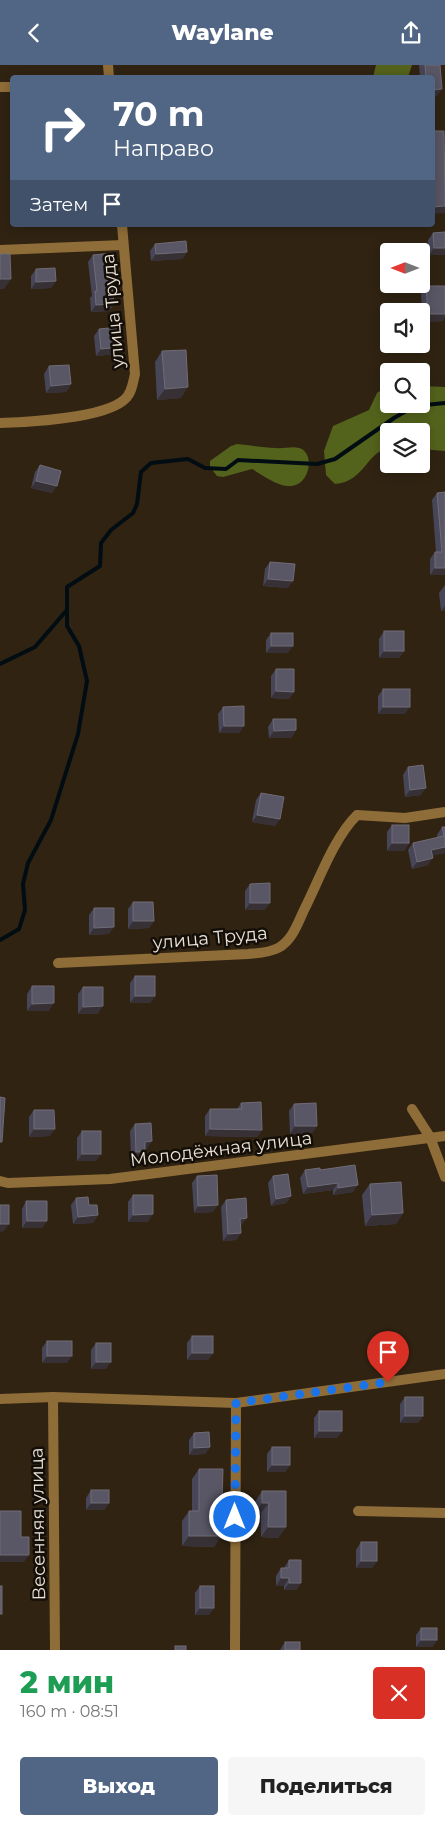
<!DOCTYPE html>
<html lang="ru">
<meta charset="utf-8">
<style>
:root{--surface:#fff;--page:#f6f6f6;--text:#222;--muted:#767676;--accent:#516684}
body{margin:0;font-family:Montserrat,sans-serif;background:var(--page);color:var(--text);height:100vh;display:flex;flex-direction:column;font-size:19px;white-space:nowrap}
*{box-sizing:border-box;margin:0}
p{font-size:16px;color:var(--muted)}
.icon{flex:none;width:28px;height:28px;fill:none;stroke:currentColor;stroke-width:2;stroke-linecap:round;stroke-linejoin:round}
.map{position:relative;height:1585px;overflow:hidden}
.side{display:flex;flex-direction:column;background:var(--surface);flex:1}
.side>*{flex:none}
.guide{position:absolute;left:10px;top:10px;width:425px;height:152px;border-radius:5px;box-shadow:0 2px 12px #0003;background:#516684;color:#fff;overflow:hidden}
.needle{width:32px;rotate:270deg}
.buttons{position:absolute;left:380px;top:178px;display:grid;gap:10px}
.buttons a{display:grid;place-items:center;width:50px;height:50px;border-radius:5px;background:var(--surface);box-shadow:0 2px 12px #0003;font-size:25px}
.pin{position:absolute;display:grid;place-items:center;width:42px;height:42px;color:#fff;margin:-51px -21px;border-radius:50% 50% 50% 0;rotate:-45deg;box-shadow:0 0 5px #0007}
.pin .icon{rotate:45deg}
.me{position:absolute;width:55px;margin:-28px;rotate:0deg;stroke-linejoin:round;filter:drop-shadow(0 0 4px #0008)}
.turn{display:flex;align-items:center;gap:18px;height:105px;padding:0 20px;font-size:22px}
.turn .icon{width:65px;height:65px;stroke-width:2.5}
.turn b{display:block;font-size:35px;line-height:42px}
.then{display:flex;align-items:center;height:48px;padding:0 20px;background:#0003;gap:10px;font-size:19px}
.round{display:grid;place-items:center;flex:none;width:52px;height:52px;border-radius:5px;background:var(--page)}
.headline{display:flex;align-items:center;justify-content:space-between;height:85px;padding:0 20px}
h1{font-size:30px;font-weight:800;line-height:38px;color:#1e9e55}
.primary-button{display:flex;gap:10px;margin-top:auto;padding:10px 20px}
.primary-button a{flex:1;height:58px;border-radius:5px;background:var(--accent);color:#fff;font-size:20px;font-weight:800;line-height:58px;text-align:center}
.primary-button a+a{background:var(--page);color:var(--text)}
header{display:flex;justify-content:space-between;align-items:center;height:65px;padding:0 20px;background:var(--accent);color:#fff;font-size:22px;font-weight:800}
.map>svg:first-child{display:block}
</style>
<header><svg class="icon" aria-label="back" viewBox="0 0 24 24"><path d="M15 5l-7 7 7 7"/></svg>Waylane<svg class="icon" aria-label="share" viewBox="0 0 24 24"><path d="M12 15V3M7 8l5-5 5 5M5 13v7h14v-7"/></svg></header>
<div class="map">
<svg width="445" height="1585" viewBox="0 0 445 1585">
<rect width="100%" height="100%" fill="#302312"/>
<g fill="#54631c">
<polygon points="376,0 412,0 408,12 373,12"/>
<path d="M387 321H389V339H421V321L445 322V386L421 384V366H389V384C368 384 365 417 335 419L326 410 324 386 333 361 369 345 377 328Z"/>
<path d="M237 379C250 380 263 383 276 383 283 384 292 381 299 383 316 387 310 423 288 421 275 420 263 410 252 404L223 412 217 411 210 402V396L231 381Z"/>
</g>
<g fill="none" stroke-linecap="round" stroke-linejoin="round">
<g stroke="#020d13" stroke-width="4">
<polyline points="0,599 35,582 66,546"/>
<polyline points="0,875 19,864 25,845 23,819 28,798 51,755 78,669 87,616 79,581 67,561 67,522 100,501 101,478 111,465 133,448 137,439 141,407 151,398 188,394 205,403 226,404 238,395 317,399 335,394 394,353 415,341 445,338"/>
</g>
<g stroke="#8f6d39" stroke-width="10">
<polyline points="108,0 109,12"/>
<polyline points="0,22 12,22"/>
<polyline points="0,185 123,180"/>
<path d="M0 358C29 357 105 353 125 334 132 328 133 317 135 309L122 160"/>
<path d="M58 898 248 889C258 888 269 888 278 883 293 875 298 857 305 843 320 813 334 773 357 750L405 753 445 747"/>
<polyline points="412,1044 430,1072 445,1112"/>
<polyline points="0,1116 8,1118 110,1114 445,1071"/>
<polyline points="53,1332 55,1585"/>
<polyline points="0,1334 53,1332 236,1338 445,1309"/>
<polyline points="358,1446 445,1448"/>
<polyline points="235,1585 236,1338"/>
</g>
</g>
<g fill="#474658">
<polygon points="419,0 440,0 437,31 432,32 432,12 420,12"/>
<polygon points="445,167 445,190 429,190 429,200 424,207 421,207 421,186 409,186 411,183 428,182 428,175 433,168"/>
<polygon points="155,179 187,187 182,194 151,196 150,186"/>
<polygon points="93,190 115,208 112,213 114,239 109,246 91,247 90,233 92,231 88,197"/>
<polygon points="36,204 56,216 51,223 31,224 31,211"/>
<polygon points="426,221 443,256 423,257 421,229"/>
<polygon points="99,264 121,282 116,289 96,291 94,271"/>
<polygon points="162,286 181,333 157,335 155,297"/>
<polygon points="49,301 71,319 66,327 46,328 44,309"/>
<polygon points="40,400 52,428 31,423 35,407"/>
<polygon points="445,427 445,510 430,510 430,494 435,487 436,487 432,435 437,428"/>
<polygon points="270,497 288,523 263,521 265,504"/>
<polygon points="445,520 445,546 441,546 439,528"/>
<polygon points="384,566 404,586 399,593 379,593 379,574"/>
<polygon points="271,568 288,588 266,588 266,575"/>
<polygon points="276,604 294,627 289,634 271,633 271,611"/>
<polygon points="383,624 405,649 378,649 378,631"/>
<polygon points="223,642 244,661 239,668 219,668 218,649"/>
<polygon points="273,654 296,665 291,673 269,673 268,662"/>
<polygon points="408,702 421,730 405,732 403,710"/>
<polygon points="261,728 280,754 275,761 252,757 256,735"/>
<polygon points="392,760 409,778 404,786 387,786 387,767"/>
<polygon points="442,762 445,762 445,788 432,790 428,800 412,804 408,785 413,778 437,773 437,770"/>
<polygon points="250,819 265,845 245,845 245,826"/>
<polygon points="133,837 154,856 149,863 128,864 128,844"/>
<polygon points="94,843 109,869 89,870 89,850"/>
<polygon points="135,911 155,931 150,938 130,938 130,918"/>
<polygon points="32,921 49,946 27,946 27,929"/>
<polygon points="83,922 98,949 78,949 78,929"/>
<polygon points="241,1038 258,1072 205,1071 205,1051 210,1044 237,1044"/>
<polygon points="294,1039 317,1061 312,1068 290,1069 289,1046"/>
<polygon points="34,1045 50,1071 29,1072 29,1052"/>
<polygon points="135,1059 147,1084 145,1084 140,1094 131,1094 130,1066"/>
<polygon points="82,1066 96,1096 77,1096 77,1073"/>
<polygon points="305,1105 320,1105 353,1127 333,1130 333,1125 303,1129 300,1113"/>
<polygon points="197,1111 213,1147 194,1148 192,1118"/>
<polygon points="273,1111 291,1131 286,1138 271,1141 268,1118"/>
<polygon points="370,1119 403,1148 396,1159 365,1161 362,1130"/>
<polygon points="133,1130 148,1157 128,1157 128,1137"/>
<polygon points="76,1133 98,1150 93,1158 73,1159 71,1140"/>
<polygon points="226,1135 242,1160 240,1160 241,1168 236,1175 223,1176 221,1142"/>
<polygon points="26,1136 42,1163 22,1163 22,1144"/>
<polygon points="192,1271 213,1288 208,1295 187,1295 187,1278"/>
<polygon points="47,1276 67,1298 42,1298 42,1283"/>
<polygon points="96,1278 106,1304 91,1304 91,1285"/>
<polygon points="405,1332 423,1351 418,1358 400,1358 400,1339"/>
<polygon points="319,1346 342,1366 337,1373 314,1373 314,1353"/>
<polygon points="194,1368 210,1382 205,1389 189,1390 189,1375"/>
<polygon points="272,1382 290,1400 285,1407 267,1407 267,1389"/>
<polygon points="199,1404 221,1471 214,1482 182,1481 182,1456 189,1446 192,1446 192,1414"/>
<polygon points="91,1425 109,1438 104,1445 86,1445 86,1433"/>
<polygon points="262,1426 286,1462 278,1473 261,1472 261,1448 255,1448 255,1437"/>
<polygon points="361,1477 377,1496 372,1503 356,1503 356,1485"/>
<polygon points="289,1495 301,1518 296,1525 284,1525 284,1521 276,1521 276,1511 281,1503 284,1503"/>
<polygon points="200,1521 214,1543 209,1550 195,1550 195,1528"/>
<polygon points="421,1563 437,1575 432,1582 416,1582 416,1570"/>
<polygon points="285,1577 300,1585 280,1585"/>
</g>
<g fill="#373136">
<polygon points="442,24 437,31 432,32 432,25"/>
<polygon points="445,141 445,148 432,149 432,142"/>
<polygon points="434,183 445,183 445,190 429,190"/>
<polygon points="187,187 182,194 151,196 156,189"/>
<polygon points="421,200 429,200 424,207 421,207"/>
<polygon points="0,214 11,214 4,224 0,224"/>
<polygon points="56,216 51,223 31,224 36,217"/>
<polygon points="114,239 109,246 91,247 96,240"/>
<polygon points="428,249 445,249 445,252 443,256 423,257"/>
<polygon points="121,282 116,289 96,291 101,284"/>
<polygon points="71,319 66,327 46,328 51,321"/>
<polygon points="188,322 181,333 157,335 165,324"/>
<polygon points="36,416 57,421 52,428 31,423"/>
<polygon points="435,503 445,503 445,510 430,510"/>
<polygon points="268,514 293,516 288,523 263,521"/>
<polygon points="445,541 445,546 441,546"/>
<polygon points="271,581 293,581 288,588 266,588"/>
<polygon points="384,586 404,586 399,593 379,593"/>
<polygon points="276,626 294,627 289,634 271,633"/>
<polygon points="383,642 410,642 405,649 378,649"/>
<polygon points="224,661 244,661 239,668 219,668"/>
<polygon points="296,665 291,673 269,673 274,666"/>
<polygon points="426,723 421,730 405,732 410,725"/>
<polygon points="257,750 280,754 275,761 252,757"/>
<polygon points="392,778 409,778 404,786 387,786"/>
<polygon points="445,782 445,788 426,792 431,785"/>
<polygon points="433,793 428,800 412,804 417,797"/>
<polygon points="250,838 270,838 265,845 245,845"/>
<polygon points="133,856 154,856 149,863 128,864"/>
<polygon points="114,862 109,869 89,870 94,863"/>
<polygon points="135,931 155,931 150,938 130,938"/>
<polygon points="54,938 49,946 27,946 32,939"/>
<polygon points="103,941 98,949 78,949 83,942"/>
<polygon points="295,1061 317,1061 312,1068 290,1069"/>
<polygon points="34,1064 55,1064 50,1071 29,1072"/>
<polygon points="210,1064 262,1065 258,1072 205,1071"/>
<polygon points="152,1076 147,1084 140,1084 145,1077"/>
<polygon points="136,1087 145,1087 140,1094 131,1094"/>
<polygon points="82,1089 101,1089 96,1096 77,1096"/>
<polygon points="338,1118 333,1125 303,1129 308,1122"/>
<polygon points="358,1120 353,1127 333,1130 338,1123"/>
<polygon points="291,1131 286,1138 271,1141 276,1134"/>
<polygon points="218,1140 213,1147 194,1148 198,1141"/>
<polygon points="403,1148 396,1159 365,1161 372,1150"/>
<polygon points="153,1149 148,1157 128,1157 133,1150"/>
<polygon points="98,1150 93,1158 73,1159 78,1152"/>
<polygon points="247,1153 242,1160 235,1161 240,1154"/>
<polygon points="27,1156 47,1156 42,1163 22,1163"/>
<polygon points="0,1159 9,1159 4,1166 0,1167"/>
<polygon points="241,1168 236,1175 223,1176 228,1169"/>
<polygon points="192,1288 213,1288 208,1295 187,1295"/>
<polygon points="47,1291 72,1291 67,1298 42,1298"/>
<polygon points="96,1297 111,1297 106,1304 91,1304"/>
<polygon points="405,1351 423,1351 418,1358 400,1358"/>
<polygon points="319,1366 342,1366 337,1373 314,1373"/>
<polygon points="210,1382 205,1389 189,1390 194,1383"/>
<polygon points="272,1400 290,1400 285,1407 267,1407"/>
<polygon points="91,1438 109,1438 104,1445 86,1445"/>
<polygon points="262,1438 269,1438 261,1448 255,1448"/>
<polygon points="268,1462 286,1462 278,1473 261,1472"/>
<polygon points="189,1471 221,1471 214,1482 182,1481"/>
<polygon points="0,1490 29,1490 24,1497 0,1497"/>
<polygon points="361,1496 377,1496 372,1503 356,1503"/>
<polygon points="281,1513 289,1513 284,1521 276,1521"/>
<polygon points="289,1518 301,1518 296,1525 284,1525"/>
<polygon points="200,1543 214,1543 209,1550 195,1550"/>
<polygon points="421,1575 437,1575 432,1582 416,1582"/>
</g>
<g fill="#595665" stroke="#706c77">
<polygon points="425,0 440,0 442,24 432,25 432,12 426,12"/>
<polygon points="432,66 444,66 445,141 432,142"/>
<polygon points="445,167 445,183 434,183 433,168"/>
<polygon points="186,176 187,187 156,189 155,179"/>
<polygon points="429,182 429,200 421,200 421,186 411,186 411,183"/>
<polygon points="113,188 115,208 111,208 114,239 96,240 95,226 97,226 93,190"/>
<polygon points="0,189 10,189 11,214 0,214"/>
<polygon points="55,203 56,216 36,217 36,204"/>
<polygon points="426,221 445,221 445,249 428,249"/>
<polygon points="119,262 121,282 101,284 99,264"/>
<polygon points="186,285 188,322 165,324 162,286"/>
<polygon points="69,300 71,319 51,321 49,301"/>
<polygon points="40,400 61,406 57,421 36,416"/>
<polygon points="445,427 445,503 435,503 435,487 442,487 437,428"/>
<polygon points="270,497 295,499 293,516 268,514"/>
<rect x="384" y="566" width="20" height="20"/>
<rect x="271" y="568" width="22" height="13"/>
<polygon points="276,604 294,604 294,627 276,626"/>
<rect x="383" y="624" width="27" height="18"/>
<polygon points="244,641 244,661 224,661 223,642"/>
<polygon points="273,654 296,654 296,665 274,666"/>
<polygon points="423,700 426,723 410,725 408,702"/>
<polygon points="261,728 284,732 280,754 257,750"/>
<rect x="392" y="760" width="17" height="18"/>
<polygon points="442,762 445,762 445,782 431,785 433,793 417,797 413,778 444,771"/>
<polygon points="270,818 270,838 250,838 250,819"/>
<polygon points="133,837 153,837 154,856 133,856"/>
<polygon points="94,843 114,843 114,862 94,863"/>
<rect x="135" y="911" width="20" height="20"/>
<polygon points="32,921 54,921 54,938 32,939"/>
<polygon points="83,922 103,922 103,941 83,942"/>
<polygon points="0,1032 5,1033 2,1077 0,1077"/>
<polygon points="261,1037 262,1065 210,1064 210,1044 242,1044 241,1038"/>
<polygon points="316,1038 317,1061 295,1061 294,1039"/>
<polygon points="34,1045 54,1045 55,1064 34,1064"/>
<polygon points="151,1058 152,1076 145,1077 145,1087 136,1087 135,1059"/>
<rect x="82" y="1066" width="19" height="23"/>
<polygon points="355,1100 358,1120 338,1123 338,1118 308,1122 305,1105 320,1103 320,1105"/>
<polygon points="288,1109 291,1131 276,1134 273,1111"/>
<polygon points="217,1110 218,1140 198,1141 197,1111"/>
<polygon points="401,1117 403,1148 372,1150 370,1119"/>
<polygon points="133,1130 153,1130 153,1149 133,1150"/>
<polygon points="88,1132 89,1140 97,1140 98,1150 78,1152 76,1133"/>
<polygon points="246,1133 247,1153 240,1154 241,1168 228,1169 226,1135"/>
<polygon points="26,1136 47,1136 47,1156 27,1156"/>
<rect x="0" y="1140" width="9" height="19"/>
<rect x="192" y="1271" width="21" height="17"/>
<rect x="47" y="1276" width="25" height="15"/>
<rect x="96" y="1278" width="15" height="19"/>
<rect x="405" y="1332" width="18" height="19"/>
<rect x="319" y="1346" width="23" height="20"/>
<polygon points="209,1367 210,1382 194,1383 194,1368"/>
<rect x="272" y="1382" width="18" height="18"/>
<polygon points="199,1404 223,1404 221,1471 189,1471 189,1446 199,1446"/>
<rect x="91" y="1425" width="18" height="13"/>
<polygon points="262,1426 286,1426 286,1462 268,1462 269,1438 262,1438"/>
<polygon points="0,1446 21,1446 21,1472 29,1472 29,1490 0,1490"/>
<rect x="361" y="1477" width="16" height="19"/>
<polygon points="289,1495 301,1495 301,1518 289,1518 289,1513 281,1513 281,1503 289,1503"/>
<rect x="0" y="1521" width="2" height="28"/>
<rect x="200" y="1521" width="14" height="22"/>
<rect x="421" y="1563" width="16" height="12"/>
<rect x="285" y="1577" width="15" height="8"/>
<rect x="175" y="1581" width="11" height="4"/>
</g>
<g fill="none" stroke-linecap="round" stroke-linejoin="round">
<polyline stroke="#1a73e8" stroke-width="9" stroke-dasharray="0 16.2" points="235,1452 236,1338 388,1317"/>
</g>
<g text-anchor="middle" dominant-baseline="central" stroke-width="5" stroke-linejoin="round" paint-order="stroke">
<g font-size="18" fill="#eae1d6" stroke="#130e07">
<text transform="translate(113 246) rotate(-95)">улица Труда</text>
<text transform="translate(210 873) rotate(-5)">улица Труда</text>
<text transform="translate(221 1084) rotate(-7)">Молодёжная улица</text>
<text transform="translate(38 1459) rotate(-91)">Весенняя улица</text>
</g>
</g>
</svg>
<div class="buttons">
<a><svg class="needle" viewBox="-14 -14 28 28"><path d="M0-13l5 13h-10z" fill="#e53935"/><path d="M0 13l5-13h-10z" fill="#767676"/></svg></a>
<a><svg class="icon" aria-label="sound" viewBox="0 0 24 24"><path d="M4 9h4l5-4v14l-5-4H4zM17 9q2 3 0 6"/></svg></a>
<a><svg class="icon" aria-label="search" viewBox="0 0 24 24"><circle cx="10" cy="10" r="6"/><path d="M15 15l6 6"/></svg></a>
<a><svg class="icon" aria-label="layers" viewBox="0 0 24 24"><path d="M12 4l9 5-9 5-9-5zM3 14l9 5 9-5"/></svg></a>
</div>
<div class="pin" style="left:388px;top:1317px;background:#d93025"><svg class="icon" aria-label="arrive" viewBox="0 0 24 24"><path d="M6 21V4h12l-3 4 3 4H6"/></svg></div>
<svg class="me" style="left:235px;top:1452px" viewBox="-20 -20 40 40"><circle r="17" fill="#1a73e8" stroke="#fff" stroke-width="3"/><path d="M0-11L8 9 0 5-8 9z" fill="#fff"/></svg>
<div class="guide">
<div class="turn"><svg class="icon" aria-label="right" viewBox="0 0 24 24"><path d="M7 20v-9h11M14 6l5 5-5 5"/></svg><div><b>70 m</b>Направо</div></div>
<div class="then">Затем<svg class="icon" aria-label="arrive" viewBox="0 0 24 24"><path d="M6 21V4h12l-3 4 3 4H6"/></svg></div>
</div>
</div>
<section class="side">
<div class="headline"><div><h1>2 мин</h1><p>160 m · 08:51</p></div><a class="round" style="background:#d93025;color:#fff"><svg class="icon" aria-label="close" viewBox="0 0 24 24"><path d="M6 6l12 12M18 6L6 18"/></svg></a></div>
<div class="primary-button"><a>Выход</a><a>Поделиться</a></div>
</section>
